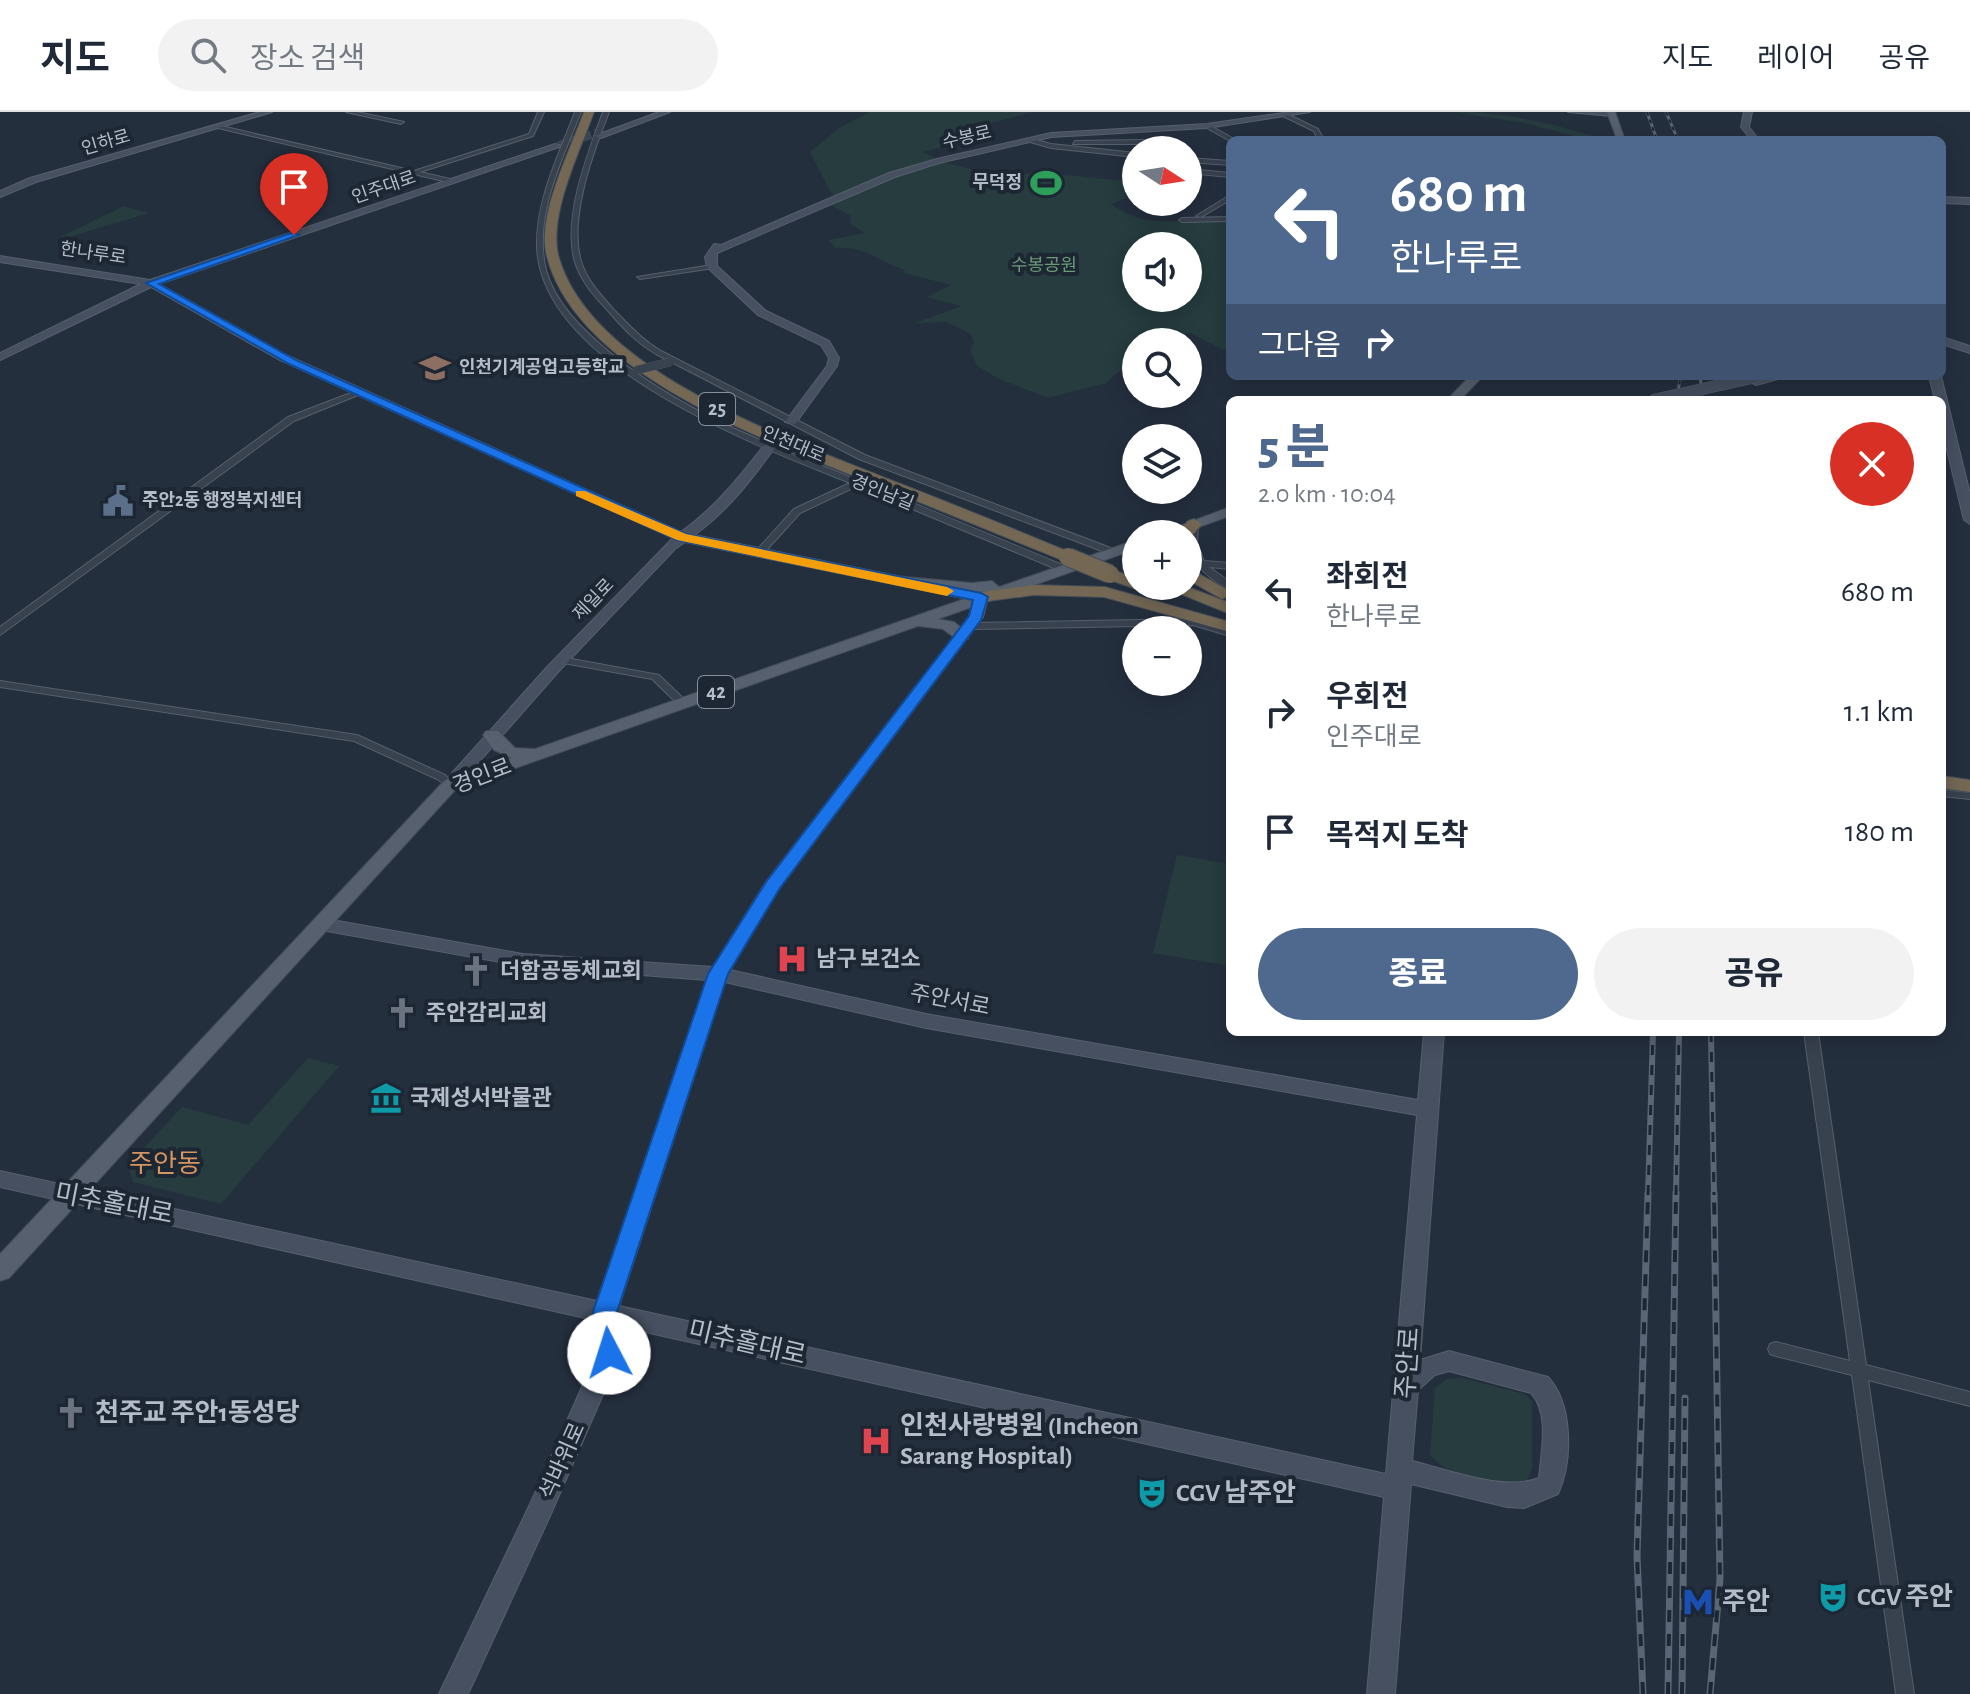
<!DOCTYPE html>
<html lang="ko">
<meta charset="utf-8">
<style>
:root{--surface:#fff;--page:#f2f2f3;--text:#1f2937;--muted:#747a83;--line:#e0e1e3;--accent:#4f688e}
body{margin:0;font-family:"Alegreya Sans","Noto Sans KR",sans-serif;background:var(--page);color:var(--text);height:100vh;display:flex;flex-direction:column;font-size:30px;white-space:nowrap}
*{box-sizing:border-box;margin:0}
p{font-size:26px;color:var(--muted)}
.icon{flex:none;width:44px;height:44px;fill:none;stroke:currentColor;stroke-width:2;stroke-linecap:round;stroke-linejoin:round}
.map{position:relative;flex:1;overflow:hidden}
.details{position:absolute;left:1226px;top:284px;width:720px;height:640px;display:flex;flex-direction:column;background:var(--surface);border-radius:12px;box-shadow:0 4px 20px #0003}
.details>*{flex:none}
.guide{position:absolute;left:1226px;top:24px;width:720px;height:244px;border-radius:12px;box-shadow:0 4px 20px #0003;background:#4f688e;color:#fff;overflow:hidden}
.needle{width:52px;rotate:102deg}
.tools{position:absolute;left:1122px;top:24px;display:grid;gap:16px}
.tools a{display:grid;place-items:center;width:80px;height:80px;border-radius:50%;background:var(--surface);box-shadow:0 4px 20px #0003;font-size:40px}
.pin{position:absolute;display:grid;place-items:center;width:68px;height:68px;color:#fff;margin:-82px -34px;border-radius:50% 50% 50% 0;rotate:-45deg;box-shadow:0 0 8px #0007}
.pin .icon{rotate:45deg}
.me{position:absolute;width:88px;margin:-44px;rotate:355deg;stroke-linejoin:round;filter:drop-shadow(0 0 6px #0008)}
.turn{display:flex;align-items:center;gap:28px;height:168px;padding:0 32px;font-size:36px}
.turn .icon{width:104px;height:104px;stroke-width:2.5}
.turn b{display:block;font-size:56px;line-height:68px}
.then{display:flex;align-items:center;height:76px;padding:0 32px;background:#0003;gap:16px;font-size:30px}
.round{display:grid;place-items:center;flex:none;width:84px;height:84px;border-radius:42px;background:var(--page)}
.headline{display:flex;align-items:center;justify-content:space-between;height:136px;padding:0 32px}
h1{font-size:48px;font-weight:800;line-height:60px;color:var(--accent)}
.cta{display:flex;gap:16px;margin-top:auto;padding:16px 32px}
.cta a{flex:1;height:92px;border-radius:48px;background:var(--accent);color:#fff;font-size:32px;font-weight:800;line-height:92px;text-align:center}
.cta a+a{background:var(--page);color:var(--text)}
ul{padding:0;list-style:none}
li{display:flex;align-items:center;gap:24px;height:120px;padding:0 32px}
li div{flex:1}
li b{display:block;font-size:30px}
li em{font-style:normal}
header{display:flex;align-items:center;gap:48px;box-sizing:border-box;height:112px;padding:0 40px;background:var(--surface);border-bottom:2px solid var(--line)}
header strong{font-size:38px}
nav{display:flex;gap:44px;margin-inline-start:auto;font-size:28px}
.search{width:560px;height:72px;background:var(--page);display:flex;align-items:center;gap:20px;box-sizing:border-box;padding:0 28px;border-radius:44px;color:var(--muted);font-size:30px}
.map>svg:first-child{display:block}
</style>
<header>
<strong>지도</strong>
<div class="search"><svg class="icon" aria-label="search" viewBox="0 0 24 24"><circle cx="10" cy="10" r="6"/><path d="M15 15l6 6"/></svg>장소 검색</div>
<nav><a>지도</a><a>레이어</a><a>공유</a></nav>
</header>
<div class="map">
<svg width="1970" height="1582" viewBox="0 0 1970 1582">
<rect width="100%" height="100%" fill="#242f3e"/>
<g fill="#263c3f" fill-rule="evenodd">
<path d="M870 0H1033L987 12 979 21 984 24 923 40 943 50 993 63 1045 61 1136 70V87L1129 85 1111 92C1149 121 1187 104 1230 107V241L1190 221 1156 230H1136V235L1129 237 1127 257 1118 260 1106 271 1048 286 999 267 977 254 970 238 974 231 971 222 946 210 915 211 962 194 926 185 951 173 904 161 905 158C880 150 864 133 835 136L829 128 865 121 850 112 851 104 829 92 838 87 830 79 810 40 839 16ZM1136 134H1188V186H1136Z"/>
<path d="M1455 0C1508 0 1557 13 1607 28H1590L1524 11Z"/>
<polygon points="124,94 149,101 66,126 60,125"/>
<polygon points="1177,743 1230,752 1230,854 1153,841"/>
<polygon points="308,946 339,954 221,1092 133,1070 128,1053 182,995 248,1013"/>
<path d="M1462 1266 1524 1282 1532 1289V1357L1526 1370C1502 1374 1443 1365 1430 1342L1435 1277 1446 1267Z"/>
</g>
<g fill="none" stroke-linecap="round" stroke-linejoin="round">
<polyline stroke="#3a4453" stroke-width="9" stroke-dasharray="9 4" stroke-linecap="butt" points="558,34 602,19"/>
<defs>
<g id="street">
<polygon points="346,0 357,0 404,10 401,12"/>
<polygon points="538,0 544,0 533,24 420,60 454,68 452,71 214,15 217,13 414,59 529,22"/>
<path d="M575 0H581C562 48 533 104 546 158 555 191 582 217 608 239 682 301 771 333 860 369 929 397 998 426 1067 455V459H1061L857 374 800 401 762 443H756V439L794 397 850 371C758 334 540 253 537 134 536 87 559 43 575 0Z"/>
<path d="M603 0H609C593 41 567 109 582 152 588 170 602 184 614 198 629 213 642 228 661 239L865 343 1116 438V442H1110L859 347 656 242C637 231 624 217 610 201 596 186 581 170 575 150 562 107 588 41 603 0Z"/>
<polygon points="1285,1 1318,17 1324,28 1318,28 1314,19 1283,4"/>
<polygon points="1205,13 1209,13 1236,28 1230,29 1205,15"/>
<polygon points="1029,26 1051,32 1136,41 1136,45 1051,36 1027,29"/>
<polygon points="1075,29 1144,28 1147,30 1144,32 1073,32"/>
<polygon points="1188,46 1230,49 1230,53 1188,50"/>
<polygon points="1188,57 1230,61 1230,65 1188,61"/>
<polygon points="1230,83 1230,88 1201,105 1196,104"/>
<polygon points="1230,105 1230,109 1182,110 1179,108 1182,106"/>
<polygon points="712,153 715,155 714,156 640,167 637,165"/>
<polygon points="356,279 363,281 294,309 0,523 0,515 288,305"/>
<path d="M1194 409 1198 412 1197 432 1204 449 1230 451V457L1209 455 1230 470V477C1202 465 1184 442 1190 412Z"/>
<polygon points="1194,507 1230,518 1230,524 1193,513 970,517 965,514 970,511"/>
<polygon points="561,545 659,563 689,592 684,595 680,594 652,567 558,550 556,548"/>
<polygon points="0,569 357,623 445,663 455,673 450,676 437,667 354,629 0,575"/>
<polygon points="1942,678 1970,681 1970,687 1942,684"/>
<polygon points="1804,920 1818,920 1866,1253 1970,1280 1970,1294 1868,1268 1914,1582 1896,1582 1852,1263 1776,1244 1770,1242 1768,1237 1770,1232 1776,1230 1850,1249"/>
</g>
<g id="secondary">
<polygon points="260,0 272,0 36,70 0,85 0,79 30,66"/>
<polygon points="659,0 670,0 601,26 594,24"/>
<polygon points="1290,0 1310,0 1207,16 1051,25 939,51 895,65 717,141 717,154 766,199 829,229 839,246 837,254 795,312 785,310 827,254 829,246 821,233 758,203 707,155 705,145 714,132 721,133 889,61 937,47 1051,21 1207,12"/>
<polygon points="1568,0 1613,0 1616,2 1612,4"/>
<polygon points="1744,0 1752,0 1749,15 1759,28 1751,28 1741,15"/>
<path d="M555 32 562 34 159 172 286 243 681 420C715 396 740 364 766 331H774L776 334C752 367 727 400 694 423L986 482 988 485 983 505 779 777 730 858 926 902 1418 988 1424 920H1444L1420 1248 1449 1239 1548 1265C1573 1292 1573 1349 1558 1382L1524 1396 1507 1395 1411 1372 1395 1582H1367L1384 1385 618 1214 621 1241 550 1404 468 1582H439L532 1388 597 1241 594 1208 0 1075V1059L597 1189 707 868 523 854 321 818 312 812 321 806 523 842 713 855 766 770 969 505 973 488 685 430 675 437 558 560 456 676H444L442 673 444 670 548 554 673 426 278 247 151 175 0 248V241L141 172 0 150V144L150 168ZM725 870 926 916 1417 1003 1386 1362 619 1194ZM1449 1259 1531 1281C1550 1301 1541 1341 1539 1366 1504 1380 1449 1358 1412 1349L1418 1278 1435 1263Z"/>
<polygon points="1942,85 1970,86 1970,92 1942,91"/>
<polygon points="1942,225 1970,234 1970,241 1942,232"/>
<path d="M1706 264H1737C1730 269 1713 269 1706 264Z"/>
<polygon points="1739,264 1758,266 1789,264 1756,273"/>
<polygon points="1929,264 1941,264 1970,382 1970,412 1964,408 1942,317 1942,288 1935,288"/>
</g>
<g id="primary">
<polygon points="1607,0 1615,0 1625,28 1617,28"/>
<polygon points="1470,264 1483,264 1460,288 1447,288"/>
<polygon points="1230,395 1230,404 1179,422 1158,422"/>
<polygon points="1136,428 1136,437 938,507 954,510 968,521 968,527 956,527 943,517 918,514 456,677 9,1166 0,1169 0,1142 444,669 511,646 494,638 483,623 486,619 498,619 515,636 535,637 987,479 972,481 889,471 884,469 884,463 972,471 992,469 999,475"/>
</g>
<g id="highway">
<path d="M584 0H594C580 39 547 105 559 146 593 260 787 326 888 367 950 391 1012 416 1074 442L1076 445 1074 448H1062C1000 423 939 398 877 373 775 332 578 263 547 145 536 104 570 39 584 0Z"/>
<polygon points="1194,407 1202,412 1191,425 1188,426 1188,422 1177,422 1188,409"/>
<polygon points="1188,456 1228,478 1230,483 1222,487 1188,468"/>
<polygon points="1110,457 1136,466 1136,474 1143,474 1136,477 1104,466 1102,462 1104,458"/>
<polygon points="1034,473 1105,475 1230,510 1230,520 1104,485 1034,483 981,490 972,485 981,480"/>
<polygon points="1161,474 1185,474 1230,491 1230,502"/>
<polygon points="1942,664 1970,668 1970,680 1942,676"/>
</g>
</defs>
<use href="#street" stroke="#565f6c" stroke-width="2"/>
<use href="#secondary" stroke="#565f6c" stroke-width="2"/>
<use href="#primary" stroke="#414a57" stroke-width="2"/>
<use href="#highway" stroke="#434c59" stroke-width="2"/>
<use href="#street" fill="#38414e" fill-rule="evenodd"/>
<use href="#secondary" fill="#465061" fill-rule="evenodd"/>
<use href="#primary" fill="#56606e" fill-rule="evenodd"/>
<use href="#highway" fill="#746855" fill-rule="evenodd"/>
<defs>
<g id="rail-far2">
<polyline points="1647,0 1657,28"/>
<polyline points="1666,0 1678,28"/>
<polyline points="1700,264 1703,288"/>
<polyline points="1676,288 1681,264"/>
</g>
<g id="rail-far1">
<polyline points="1711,920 1714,1083"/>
<polyline points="1648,1083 1653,920"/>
<polyline points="1676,1083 1679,920"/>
</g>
<g id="rail">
<polyline points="1643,1582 1637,1444 1648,1081"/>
<polyline points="1668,1582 1676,1081"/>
<polyline points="1682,1582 1685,1286"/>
<polyline points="1710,1582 1720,1467 1714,1081"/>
</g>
</defs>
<use href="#rail-far2" stroke="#5a6575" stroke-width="3"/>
<use href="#rail-far1" stroke="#5a6575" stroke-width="6"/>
<use href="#rail" stroke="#5a6575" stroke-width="7"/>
<use href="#rail-far2" stroke="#1d2633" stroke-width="2" stroke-dasharray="4" stroke-linecap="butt"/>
<use href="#rail-far1" stroke="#1d2633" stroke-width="3" stroke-dasharray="10" stroke-linecap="butt"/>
<use href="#rail" stroke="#1d2633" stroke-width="4" stroke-dasharray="12" stroke-linecap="butt"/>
<defs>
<polyline id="street-bridge" points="637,258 670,250"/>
<polyline id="secondary-bridge" points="1653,288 1761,264"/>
<polyline id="highway-bridge" points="1068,445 1110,462"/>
</defs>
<use href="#street-bridge" stroke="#565f6c" stroke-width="9" stroke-linecap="butt"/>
<use href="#secondary-bridge" stroke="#565f6c" stroke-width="12" stroke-linecap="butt"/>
<use href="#highway-bridge" stroke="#434c59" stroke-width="20" stroke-linecap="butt"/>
<use href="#street-bridge" stroke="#38414e" stroke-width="8"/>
<use href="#secondary-bridge" stroke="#465061" stroke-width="11"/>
<use href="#highway-bridge" stroke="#746855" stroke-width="18"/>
</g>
<polygon fill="#1a73e8" stroke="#114b97" stroke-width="2" points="291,121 299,123 159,172 296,248 686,422 981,481 988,485 981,508 780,776 728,862 617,1200 621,1241 618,1248 609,1251 600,1248 597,1241 593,1200 708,862 766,770 969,504 973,488 677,428 289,252 146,171"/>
<polygon fill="#f59e0b" points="576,379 585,379 686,422 947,475 954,479 947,484 677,428 576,384"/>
<defs>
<symbol id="stadium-bare" viewBox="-9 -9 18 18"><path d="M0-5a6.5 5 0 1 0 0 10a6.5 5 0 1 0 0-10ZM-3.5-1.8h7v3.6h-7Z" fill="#2e9e5b" stroke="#1d2633" stroke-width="2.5" paint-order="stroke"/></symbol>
<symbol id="school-bare" viewBox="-9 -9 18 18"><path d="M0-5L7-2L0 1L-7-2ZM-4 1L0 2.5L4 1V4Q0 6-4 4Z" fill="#8d6e63" stroke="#1d2633" stroke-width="2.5" paint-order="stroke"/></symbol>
<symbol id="civic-bare" viewBox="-9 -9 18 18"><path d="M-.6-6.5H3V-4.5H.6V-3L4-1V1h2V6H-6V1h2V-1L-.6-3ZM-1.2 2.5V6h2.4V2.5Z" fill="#5c6f8a" stroke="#1d2633" stroke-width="2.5" paint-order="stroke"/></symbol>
<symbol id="hospital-bare" viewBox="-9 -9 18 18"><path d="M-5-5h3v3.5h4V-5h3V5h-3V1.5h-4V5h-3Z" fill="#e0444e" stroke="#1d2633" stroke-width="2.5" paint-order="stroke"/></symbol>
<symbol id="church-bare" viewBox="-9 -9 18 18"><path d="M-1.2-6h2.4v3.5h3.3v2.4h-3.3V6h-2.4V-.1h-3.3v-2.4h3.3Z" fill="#6b7280" stroke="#1d2633" stroke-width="2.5" paint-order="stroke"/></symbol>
<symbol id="museum-bare" viewBox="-9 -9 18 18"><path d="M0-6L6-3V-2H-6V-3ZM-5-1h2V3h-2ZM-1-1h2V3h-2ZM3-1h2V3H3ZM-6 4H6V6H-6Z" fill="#0f9aa8" stroke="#1d2633" stroke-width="2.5" paint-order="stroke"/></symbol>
<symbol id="theatre-bare" viewBox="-9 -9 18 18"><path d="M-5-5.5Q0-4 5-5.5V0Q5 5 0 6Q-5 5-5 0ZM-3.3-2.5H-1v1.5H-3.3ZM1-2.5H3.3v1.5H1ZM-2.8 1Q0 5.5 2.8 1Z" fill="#0f9aa8" stroke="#1d2633" stroke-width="2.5" paint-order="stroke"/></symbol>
<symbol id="metro-bare" viewBox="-9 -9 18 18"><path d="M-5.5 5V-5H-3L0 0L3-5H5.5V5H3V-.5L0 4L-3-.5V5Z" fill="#1a4fb4" stroke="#1d2633" stroke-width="2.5" paint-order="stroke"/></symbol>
</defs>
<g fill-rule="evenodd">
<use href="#stadium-bare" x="1024" y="49" width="44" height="44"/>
<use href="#school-bare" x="413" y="234" width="44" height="44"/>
<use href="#civic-bare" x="96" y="367" width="44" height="44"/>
<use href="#hospital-bare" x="770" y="825" width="44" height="44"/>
<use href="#church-bare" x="454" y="837" width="44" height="44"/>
<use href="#church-bare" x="380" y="879" width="44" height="44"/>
<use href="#museum-bare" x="364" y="964" width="44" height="44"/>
<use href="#church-bare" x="49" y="1279" width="44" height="44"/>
<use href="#hospital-bare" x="854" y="1307" width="44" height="44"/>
<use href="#theatre-bare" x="1130" y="1359" width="44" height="44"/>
<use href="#theatre-bare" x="1811" y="1463" width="44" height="44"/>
<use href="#metro-bare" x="1676" y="1468" width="44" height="44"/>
</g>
<g text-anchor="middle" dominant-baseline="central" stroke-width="8" stroke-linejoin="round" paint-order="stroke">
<g font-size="18" fill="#b4bcc9" stroke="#1d2633">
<text transform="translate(967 26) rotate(-13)">수봉로</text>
<text transform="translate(106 31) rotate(-16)">인하로</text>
<text transform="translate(384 76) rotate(-19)">인주대로</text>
<text transform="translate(93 142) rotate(8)">한나루로</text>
<text transform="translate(793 333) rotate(23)">인천대로</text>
<text transform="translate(882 381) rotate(22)">경인남길</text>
<text transform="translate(594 488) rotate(-46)">제일로</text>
</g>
<g font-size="18" font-weight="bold" fill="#b4bcc9" stroke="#1d2633" text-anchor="start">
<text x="1022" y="71" text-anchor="end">무덕정</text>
<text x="459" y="256">인천기계공업고등학교</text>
<text x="142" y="389">주안2동 행정복지센터</text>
</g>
<g font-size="18" fill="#6b9a76" stroke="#1d2633">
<text x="1044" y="154">수봉공원</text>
</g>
<g fill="#1d2633" stroke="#878f9c" stroke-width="2">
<rect x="699" y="281" width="36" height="32" rx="6"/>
<rect x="698" y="564" width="36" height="32" rx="6"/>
</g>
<g font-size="20" font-weight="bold" fill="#b4bcc9">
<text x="717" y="297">25</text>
<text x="716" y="580">42</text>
</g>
<g font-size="22" fill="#b4bcc9" stroke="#1d2633">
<text transform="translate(482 664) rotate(-21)">경인로</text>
<text transform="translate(950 888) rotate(11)">주안서로</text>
<text transform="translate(562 1349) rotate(-66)">석바위로</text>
</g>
<g font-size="22" font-weight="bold" fill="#b4bcc9" stroke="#1d2633" text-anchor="start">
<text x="816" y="847">남구 보건소</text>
<text x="500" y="859">더함공동체교회</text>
<text x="426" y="901">주안감리교회</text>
<text x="410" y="986">국제성서박물관</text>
</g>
<g font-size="26" fill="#d59563" stroke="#1d2633">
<text x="165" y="1052">주안동</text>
</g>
<g font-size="26" fill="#b4bcc9" stroke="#1d2633">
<text transform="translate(114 1092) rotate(11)">미추홀대로</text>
<text transform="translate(747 1231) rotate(13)">미추홀대로</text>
<text transform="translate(1408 1251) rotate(-86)">주안로</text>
</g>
<g font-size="26" font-weight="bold" fill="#b4bcc9" stroke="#1d2633" text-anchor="start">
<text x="95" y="1301">천주교 주안1동성당</text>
<text x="900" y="1314">인천사랑병원 (Incheon<tspan x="900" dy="30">Sarang Hospital)</tspan></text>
<text x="1176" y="1381">CGV 남주안</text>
<text x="1857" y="1485">CGV 주안</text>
<text x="1722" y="1490">주안</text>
</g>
</g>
</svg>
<div class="tools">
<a><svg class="needle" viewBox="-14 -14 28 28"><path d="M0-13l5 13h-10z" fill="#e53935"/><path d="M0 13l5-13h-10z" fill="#747a83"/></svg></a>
<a><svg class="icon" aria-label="sound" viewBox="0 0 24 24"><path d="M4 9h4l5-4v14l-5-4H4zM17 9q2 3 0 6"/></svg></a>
<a><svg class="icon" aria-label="search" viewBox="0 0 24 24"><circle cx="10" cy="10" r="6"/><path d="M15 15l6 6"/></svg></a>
<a><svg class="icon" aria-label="layers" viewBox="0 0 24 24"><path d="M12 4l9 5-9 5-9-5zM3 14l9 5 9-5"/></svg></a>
<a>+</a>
<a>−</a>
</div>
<div class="pin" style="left:294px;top:123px;background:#d93025"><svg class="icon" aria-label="arrive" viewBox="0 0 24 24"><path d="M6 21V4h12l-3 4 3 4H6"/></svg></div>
<svg class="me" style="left:609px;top:1241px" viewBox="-20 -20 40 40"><circle r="19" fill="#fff"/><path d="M0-13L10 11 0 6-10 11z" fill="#1a73e8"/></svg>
<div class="guide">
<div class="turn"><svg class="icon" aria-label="left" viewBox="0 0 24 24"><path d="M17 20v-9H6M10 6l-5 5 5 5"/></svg><div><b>680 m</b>한나루로</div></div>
<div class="then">그다음<svg class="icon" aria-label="right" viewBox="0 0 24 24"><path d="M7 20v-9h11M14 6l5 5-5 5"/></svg></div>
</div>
<section class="details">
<div class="headline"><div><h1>5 분</h1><p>2.0 km · 10:04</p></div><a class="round" style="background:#d93025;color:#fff"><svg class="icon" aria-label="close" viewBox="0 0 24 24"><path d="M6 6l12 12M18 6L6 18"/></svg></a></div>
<ul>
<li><svg class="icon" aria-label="left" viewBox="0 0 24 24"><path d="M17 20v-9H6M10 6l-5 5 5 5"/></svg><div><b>좌회전</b><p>한나루로</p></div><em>680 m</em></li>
<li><svg class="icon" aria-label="right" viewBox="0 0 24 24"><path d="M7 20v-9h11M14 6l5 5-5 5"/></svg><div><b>우회전</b><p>인주대로</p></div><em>1.1 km</em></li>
<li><svg class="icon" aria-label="arrive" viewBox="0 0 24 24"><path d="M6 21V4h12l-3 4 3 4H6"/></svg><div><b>목적지 도착</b></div><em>180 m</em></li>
</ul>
<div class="cta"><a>종료</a><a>공유</a></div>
</section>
</div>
